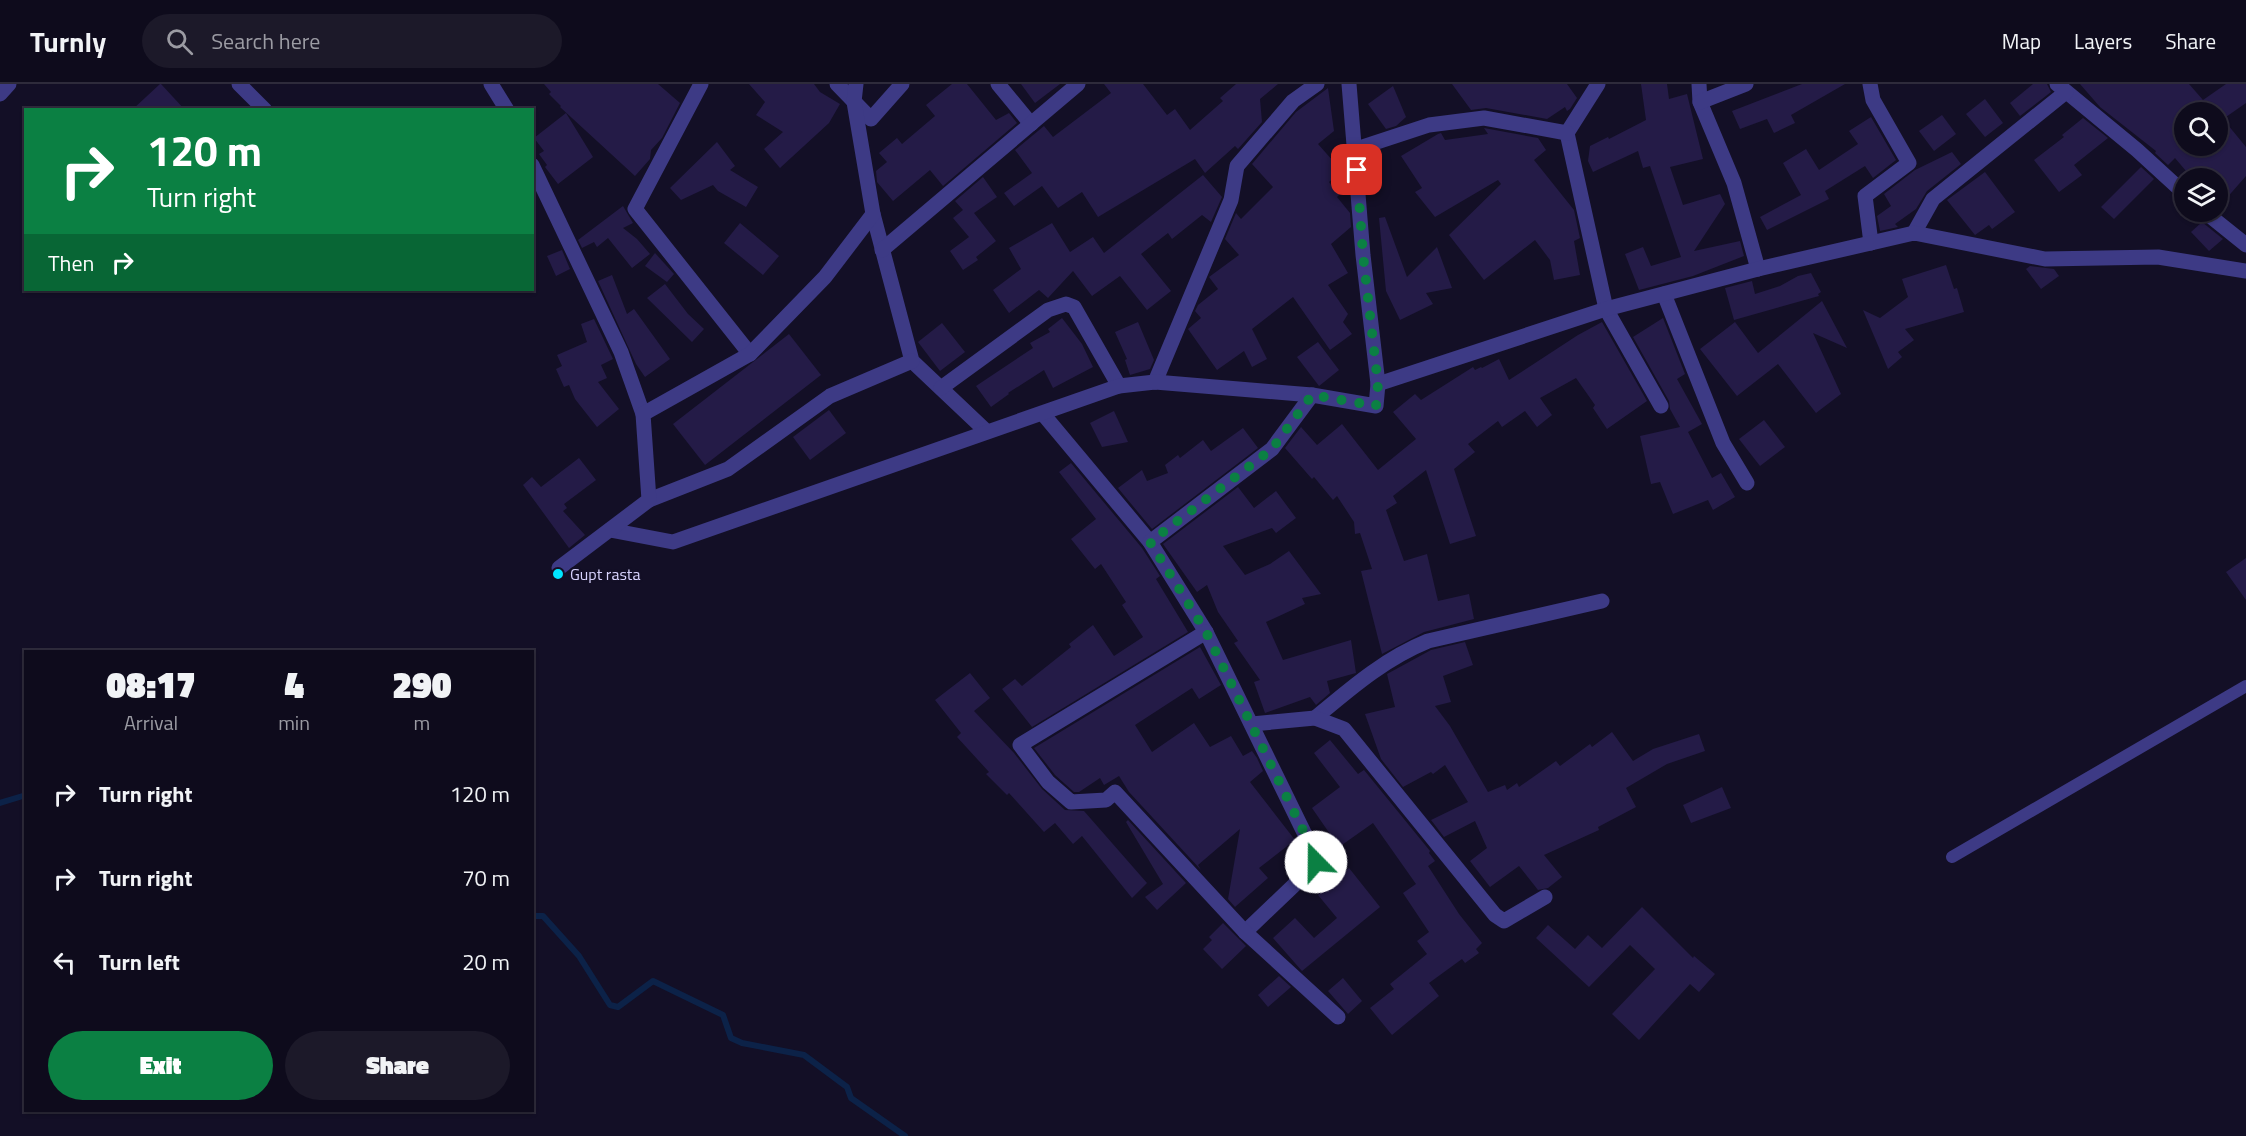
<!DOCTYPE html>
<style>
:root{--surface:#0e0b1c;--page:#1c1929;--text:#f1f3f6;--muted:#9b9ba3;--line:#2e2b3b;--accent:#0b8043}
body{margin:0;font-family:"Titillium Web",sans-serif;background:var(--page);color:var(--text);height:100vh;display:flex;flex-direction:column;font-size:22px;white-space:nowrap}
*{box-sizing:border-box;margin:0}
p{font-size:20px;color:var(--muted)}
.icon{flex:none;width:33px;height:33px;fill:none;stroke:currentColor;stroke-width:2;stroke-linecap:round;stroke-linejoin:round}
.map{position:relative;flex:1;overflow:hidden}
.side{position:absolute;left:24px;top:566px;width:510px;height:462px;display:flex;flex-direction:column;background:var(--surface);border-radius:0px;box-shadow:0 2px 4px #0004,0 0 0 2px var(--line)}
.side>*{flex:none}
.banner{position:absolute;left:24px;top:24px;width:510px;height:183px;border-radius:0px;box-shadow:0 2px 4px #0004,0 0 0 2px var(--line);background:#0b8043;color:#fff;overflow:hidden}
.tools{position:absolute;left:2174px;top:18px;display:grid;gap:12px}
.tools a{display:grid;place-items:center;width:54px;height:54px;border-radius:50%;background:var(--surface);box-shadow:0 2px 4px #0004,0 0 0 2px var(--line);font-size:30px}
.pin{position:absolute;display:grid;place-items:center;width:51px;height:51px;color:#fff;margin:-26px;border-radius:12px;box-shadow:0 3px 9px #0006}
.me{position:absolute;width:66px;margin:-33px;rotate:338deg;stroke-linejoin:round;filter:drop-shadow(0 0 4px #0008)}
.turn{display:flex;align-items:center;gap:21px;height:126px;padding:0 24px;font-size:27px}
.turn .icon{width:78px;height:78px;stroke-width:2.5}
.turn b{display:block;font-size:42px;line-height:51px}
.then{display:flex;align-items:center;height:57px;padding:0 24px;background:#0003;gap:12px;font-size:22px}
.eta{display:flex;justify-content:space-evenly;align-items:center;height:102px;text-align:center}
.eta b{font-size:36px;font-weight:800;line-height:42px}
.primary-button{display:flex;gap:12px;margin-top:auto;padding:12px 24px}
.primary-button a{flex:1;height:69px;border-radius:36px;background:var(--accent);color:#fff;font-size:24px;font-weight:800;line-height:69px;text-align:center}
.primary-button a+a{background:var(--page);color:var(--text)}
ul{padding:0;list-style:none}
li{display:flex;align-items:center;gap:18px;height:84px;padding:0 24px}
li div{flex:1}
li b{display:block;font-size:22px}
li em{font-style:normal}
header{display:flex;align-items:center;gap:36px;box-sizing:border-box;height:84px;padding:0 30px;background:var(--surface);border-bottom:2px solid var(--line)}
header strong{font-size:28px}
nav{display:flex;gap:33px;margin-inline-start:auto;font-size:21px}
.search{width:420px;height:54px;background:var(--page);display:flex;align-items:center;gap:15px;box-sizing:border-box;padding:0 21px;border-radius:33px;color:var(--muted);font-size:22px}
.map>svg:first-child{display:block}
</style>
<header>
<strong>Turnly</strong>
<div class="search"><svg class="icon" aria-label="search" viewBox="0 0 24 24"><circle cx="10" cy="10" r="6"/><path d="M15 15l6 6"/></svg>Search here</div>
<nav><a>Map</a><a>Layers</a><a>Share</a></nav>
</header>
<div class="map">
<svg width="2246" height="1052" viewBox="0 0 2246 1052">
<rect width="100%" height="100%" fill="#130f26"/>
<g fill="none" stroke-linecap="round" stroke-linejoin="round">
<g stroke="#0c2248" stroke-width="6">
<polyline points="0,719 26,711"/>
<polyline points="532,832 543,832 579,872 610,921 618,923 653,897 723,931 731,954 742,959 804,971 847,1003 851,1014 905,1052"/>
</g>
</g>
<g fill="#241b47" fill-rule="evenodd">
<polygon points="161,0 185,26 132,26 160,0"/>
<polygon points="544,0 658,0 680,19 662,54 651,66 650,75 635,92 560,23 561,22 549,10 551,8"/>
<polygon points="749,0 814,0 820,8 840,20 829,39 780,84 764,65 783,48 756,31 765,18"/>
<polygon points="952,0 967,0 996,36 1009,29 1017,39 943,102 930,86 893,117 877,98 876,87 887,78 879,69 897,54 902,60 935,32 926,21"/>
<polygon points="1021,0 1060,0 1035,19"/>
<polygon points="1104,0 1143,0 1167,31 1175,25 1190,46 1223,17 1220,14 1236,0 1278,0 1260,15 1262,38 1238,65 1235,62 1205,89 1195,75 1098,133 1082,108 1058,124 1042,102 1014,122 1004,109 1032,89 1015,66 1044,42 1053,53 1111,9"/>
<polygon points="1452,0 1567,0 1577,14 1570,25 1567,27 1565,23 1547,35 1486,24 1471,26"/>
<polygon points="1641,0 1667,0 1669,15 1687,10 1703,75 1670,83 1683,121 1720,110 1725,120 1694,167 1740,157 1744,172 1693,192 1639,206 1625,170 1643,163 1651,182 1681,173 1650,82 1643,84 1638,67 1593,88 1588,77 1590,62 1608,53 1609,55 1646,36"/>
<polygon points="1802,0 1845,0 1791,31 1795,39 1774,49 1767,35 1740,45 1732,27"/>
<polygon points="2033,0 2047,0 2051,8 2020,32 2010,19"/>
<path d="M2080 0H2189L2203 16 2226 0H2246V19L2223 35 2246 63V92L2217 125V94H2192L2175 74 2168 81 2155 69 2156 67 2100 23ZM2184 28H2217V62H2184Z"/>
<polygon points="1393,2 1406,33 1396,42 1386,45 1368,20"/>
<polygon points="1328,4 1334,47 1318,60 1342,87 1329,98 1339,111 1337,113 1350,129 1351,143 1331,160 1348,189 1328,201 1348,230 1343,238 1352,250 1330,266 1293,213 1252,245 1267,275 1252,283 1244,267 1217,286 1188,245 1201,234 1195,227 1198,221 1218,205 1209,193 1239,171 1225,155 1236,129 1241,135 1273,103 1252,80 1296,28"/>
<polygon points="1985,15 2003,39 1985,53 1966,30"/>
<polygon points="566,29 593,73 558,100 545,83 547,81 539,70 544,67 534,54"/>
<polygon points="1942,31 1956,50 1934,67 1919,47"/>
<polygon points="1871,33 1896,76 1873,94 1865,82 1825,107 1829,115 1767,146 1760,133 1801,111 1783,79 1806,65 1819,86 1858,60 1849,47"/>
<polygon points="2083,34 2108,54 2074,81 2082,91 2059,108 2034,76 2064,53 2062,51"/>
<polygon points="1484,44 1538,54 1546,66 1534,76 1574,126 1580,154 1574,157 1580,191 1554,196 1550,176 1535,156 1484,196 1449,151 1501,100 1498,96 1435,133 1415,108 1422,104 1401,72 1438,50 1441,49 1445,56 1488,50"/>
<polygon points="717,58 735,82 730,86 758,103 746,123 718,107 713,101 681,116 670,104"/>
<polygon points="1952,68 1961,80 1927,107 1916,125 1895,140 1898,143 1880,147 1877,132 1891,122 1884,110 1915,86"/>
<polygon points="2141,83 2154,95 2114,135 2101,123"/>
<polygon points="1985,88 2015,128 1992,145 1989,141 1975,151 1947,116"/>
<polygon points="1203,91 1222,113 1211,138 1202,131 1172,155 1168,149 1141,170 1171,207 1147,226 1120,192 1092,212 1073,187 1048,214 1039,206 1009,229 993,206 1021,185 1009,164 1052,139 1070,168 1093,153 1104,169"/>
<polygon points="983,93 997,113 974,129 996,157 976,173 978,176 963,186 950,167 969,153 953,134 963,126 955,117"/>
<polygon points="623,122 633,139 623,144 637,155 650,170 632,184 608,154 597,163 594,158 582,164 578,156"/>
<polygon points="1385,133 1407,193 1437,163 1452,204 1426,209 1433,220 1400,236 1386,207 1379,134"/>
<polygon points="2202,138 2223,155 2209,167 2191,148"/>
<polygon points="740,139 779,172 763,191 724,159"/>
<polygon points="562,166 570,185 556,192 547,172"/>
<polygon points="655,169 674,190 667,198 645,182"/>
<polygon points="1946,181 1954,205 1957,204 1964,228 1905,245 1914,256 1898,268 1902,273 1888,285 1863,226 1880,234 1908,213 1902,195"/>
<polygon points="2030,182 2054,185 2059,192 2041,205 2026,185"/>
<polygon points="1811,189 1821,208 1818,210 1819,212 1734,236 1725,204 1752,197 1755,210 1780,202 1798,192"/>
<polygon points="612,191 627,230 634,225 670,275 645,293 636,280 598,197"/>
<polygon points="665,200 688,230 704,245 692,258 647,214"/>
<polygon points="1822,217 1847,264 1813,249 1841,310 1816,329 1778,280 1737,312 1700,265 1735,238 1758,269"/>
<polygon points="1062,234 1082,260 1093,283 1053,304 1044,286 1008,309 1009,310 991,323 976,302 1033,264 1030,259 1050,248 1048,245"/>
<polygon points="1663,234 1685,290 1677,295 1702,340 1688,348 1712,394 1721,389 1735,413 1713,426 1708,416 1673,430 1660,398 1651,400 1640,352 1680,343 1670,325 1669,317 1633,253"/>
<polygon points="594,235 613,275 601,281 607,294 598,298 619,325 597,343 575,315 569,301 564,303 556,285 562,282 557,271 587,258 581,240"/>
<polygon points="1138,238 1154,276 1150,285 1130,291 1125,276 1127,275 1115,248"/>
<polygon points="1602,238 1647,317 1607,345 1593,324 1595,321 1576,294 1540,314 1552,331 1537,343 1525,327 1502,343 1498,337 1468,360 1475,368 1454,385 1476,452 1450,460 1426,386 1393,412 1397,419 1386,426 1404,477 1427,470 1438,517 1469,510 1474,535 1424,548 1382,570 1361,487 1372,485 1360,449 1355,450 1354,438 1337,412 1333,416 1314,393 1312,395 1285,364 1301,343 1317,361 1342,340 1378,386 1416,355 1393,328 1415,310 1421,316 1473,283 1475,286 1481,283 1482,284 1499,275 1509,296 1578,251"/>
<polygon points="942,239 965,268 940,287 918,258"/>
<polygon points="789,250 821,291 705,381 673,340"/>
<polygon points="1318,258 1339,286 1319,302 1297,273"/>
<polygon points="829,326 846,349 810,376 793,353"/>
<polygon points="1114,327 1128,358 1102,363 1090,339"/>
<polygon points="1764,336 1785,363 1760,382 1739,355"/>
<polygon points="1243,344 1258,364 1152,445 1118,404 1142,386 1147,397 1168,389 1165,381 1178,371 1180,374 1203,356 1211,367"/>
<polygon points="579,374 596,396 564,420 567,424 563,427 585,451 569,464 523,401 532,393 541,403"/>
<polygon points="1071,379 1142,464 1160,492 1156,495 1188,548 1032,643 1002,605 1015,595 1022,602 1071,563 1069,560 1093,541 1114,572 1143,553 1122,521 1126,518 1101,480 1095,485 1071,455 1096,435 1059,388"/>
<polygon points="1238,403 1254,424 1276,407 1296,434 1276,449 1272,444 1223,462 1245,491 1270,480 1289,467 1321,510 1302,514 1305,520 1266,538 1283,576 1351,556 1356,589 1327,597 1330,609 1316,621 1310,613 1265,629 1254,598 1260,596 1234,559 1238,557 1218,528 1207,501 1197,508 1163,460"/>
<polygon points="2246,474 2246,516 2226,488"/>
<polygon points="1465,558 1473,581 1443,592 1451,618 1435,622 1450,642 1488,708 1505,701 1507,706 1517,699 1519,703 1556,677 1560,682 1590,660 1592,663 1612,648 1633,677 1653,665 1699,650 1705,667 1667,680 1626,704 1636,723 1598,743 1599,746 1544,771 1562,793 1548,804 1538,806 1519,782 1490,803 1470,777 1487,764 1475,737 1444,753 1431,736 1468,718 1445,681 1433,690 1431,688 1403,703 1381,675 1365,630 1395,623 1387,590 1431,566"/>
<polygon points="1200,563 1221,601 1199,615 1192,604 1135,641 1152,668 1194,639 1210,663 1231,652 1243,672 1252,667 1257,674 1263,687 1250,698 1295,756 1259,784 1268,794 1235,823 1228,815 1240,745 1198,781 1201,786 1129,708 1119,692 1104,701 1100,694 1079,708 1074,708 1055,691 1034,664"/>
<polygon points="970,589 990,614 974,627 1014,669 1042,705 1065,726 1084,727 1147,799 1132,814 1082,752 1073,760 1055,739 1044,748 1009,709 1007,711 986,690 989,688 957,653 961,649 935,616"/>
<polygon points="1330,656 1358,690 1364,686 1430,767 1429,769 1435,777 1428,782 1459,830 1482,859 1476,865 1479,869 1465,879 1462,875 1429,899 1439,912 1392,951 1370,924 1394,905 1390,900 1427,870 1417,857 1429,848 1403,809 1416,800 1373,739 1339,763 1312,724 1340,703 1314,669"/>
<polygon points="1722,703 1731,724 1691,739 1683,721"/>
<polygon points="1128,736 1186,799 1157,826 1145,813 1163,800 1126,738"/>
<polygon points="1349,784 1380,823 1302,887 1273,854 1295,834 1314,854 1337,834 1318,811"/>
<polygon points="1642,823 1693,874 1694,872 1715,890 1699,908 1690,900 1639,956 1612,930 1655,885 1630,861 1589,903 1536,854 1548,841 1575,865 1588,851 1602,864"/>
<polygon points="1223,839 1246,862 1222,885 1203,865 1212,856 1209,853"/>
<polygon points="1279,892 1291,903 1268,923 1258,911"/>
<polygon points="1343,894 1362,917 1348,930 1328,907"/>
</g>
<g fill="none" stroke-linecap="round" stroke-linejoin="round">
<polyline stroke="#3d3a85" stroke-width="12" points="1952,773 2246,602"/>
<g stroke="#3d3a85" stroke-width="15">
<polyline points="239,0 265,26"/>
<polyline points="491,0 507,26"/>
<polyline points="701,0 635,125 750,270"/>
<polyline points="837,0 871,35 902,0"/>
<polyline points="998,0 1031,40"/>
<polyline points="1349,0 1363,171 1378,300"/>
<polyline points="1598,0 1567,49 1606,225 1661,322"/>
<polyline points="1699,0 1700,18 1734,99 1758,185"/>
<polyline points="1870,0 1873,16 1909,79 1865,112 1871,159"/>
<polyline points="2057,0 2137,66 2184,109"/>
<polyline points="0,10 9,0"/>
<polyline points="1700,18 1746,0"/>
<polyline points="1356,65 1429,41 1484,34 1567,49"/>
<polyline points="532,81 621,268 643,330"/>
<polyline points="2205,128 2246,161"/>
<polyline points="873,130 912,277 986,347"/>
<polyline points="1914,149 1933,115 2066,8"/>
<polyline points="882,166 1078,0"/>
<polyline points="1664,210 1723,359 1747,399"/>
<polyline points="1155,298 1231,116 1237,82 1293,17 1317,0"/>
<polyline points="941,304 1048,226 1066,220 1074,223 1119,302"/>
<polyline points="1043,330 1150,458 1206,548 1316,773 1313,783 1245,848"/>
<polyline points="649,416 728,385 830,312 912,277"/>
<polyline points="610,446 673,458 1119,302 1155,298 1312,311 1376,322 1378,300 1606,225 1758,185 1914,149 2045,175 2158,173 2246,187"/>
<polyline points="1150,458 1272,365 1312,311"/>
<polyline points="559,484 649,416 643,330 750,270 825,193 873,130 854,18 856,0"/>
<polyline points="1206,548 1020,661 1048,698 1071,718 1106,716 1115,708 1245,848 1338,933"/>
<path d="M1315 634C1351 604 1384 575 1428 557L1602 517"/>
<polyline points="1252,640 1315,634 1344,645 1495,831 1504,837 1545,813"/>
</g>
</g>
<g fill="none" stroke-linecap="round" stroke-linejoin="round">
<polyline stroke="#0b8043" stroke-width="10" stroke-dasharray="0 18" points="1316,778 1316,773 1206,548 1150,458 1272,365 1312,311 1376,322 1378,300 1363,171 1357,86"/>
</g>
<circle fill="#00e5ff" stroke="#130f26" stroke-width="2" cx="558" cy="490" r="6"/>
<g text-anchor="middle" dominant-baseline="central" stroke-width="4.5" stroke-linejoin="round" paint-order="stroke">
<g font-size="16" fill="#d9d4ff" stroke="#130f26" text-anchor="start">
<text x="570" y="490">Gupt rasta</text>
</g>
</g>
</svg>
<div class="tools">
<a><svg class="icon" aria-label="search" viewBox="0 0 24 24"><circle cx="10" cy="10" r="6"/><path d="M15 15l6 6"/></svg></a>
<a><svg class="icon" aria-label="layers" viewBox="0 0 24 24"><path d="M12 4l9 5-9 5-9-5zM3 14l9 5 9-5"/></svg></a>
</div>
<div class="pin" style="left:1357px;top:86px;background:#d93025"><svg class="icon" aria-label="arrive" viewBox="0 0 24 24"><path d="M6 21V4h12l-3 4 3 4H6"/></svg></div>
<svg class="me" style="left:1316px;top:778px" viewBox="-20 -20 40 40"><circle r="19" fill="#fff"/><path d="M0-13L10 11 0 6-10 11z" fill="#0b8043"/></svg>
<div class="banner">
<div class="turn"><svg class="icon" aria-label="right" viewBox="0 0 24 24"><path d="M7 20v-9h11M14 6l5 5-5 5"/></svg><div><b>120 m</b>Turn right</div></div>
<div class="then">Then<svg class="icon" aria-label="right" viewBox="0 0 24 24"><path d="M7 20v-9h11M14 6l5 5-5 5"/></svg></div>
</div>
<section class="side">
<div class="eta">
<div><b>08:17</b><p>Arrival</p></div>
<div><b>4</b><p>min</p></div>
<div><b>290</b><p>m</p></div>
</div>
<ul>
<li><svg class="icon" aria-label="right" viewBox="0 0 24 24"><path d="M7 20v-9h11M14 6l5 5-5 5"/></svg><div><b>Turn right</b></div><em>120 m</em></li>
<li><svg class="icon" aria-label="right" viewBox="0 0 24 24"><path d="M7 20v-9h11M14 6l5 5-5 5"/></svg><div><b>Turn right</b></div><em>70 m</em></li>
<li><svg class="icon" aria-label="left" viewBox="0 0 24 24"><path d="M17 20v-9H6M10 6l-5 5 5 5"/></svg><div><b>Turn left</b></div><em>20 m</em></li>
</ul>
<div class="primary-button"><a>Exit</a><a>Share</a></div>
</section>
</div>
